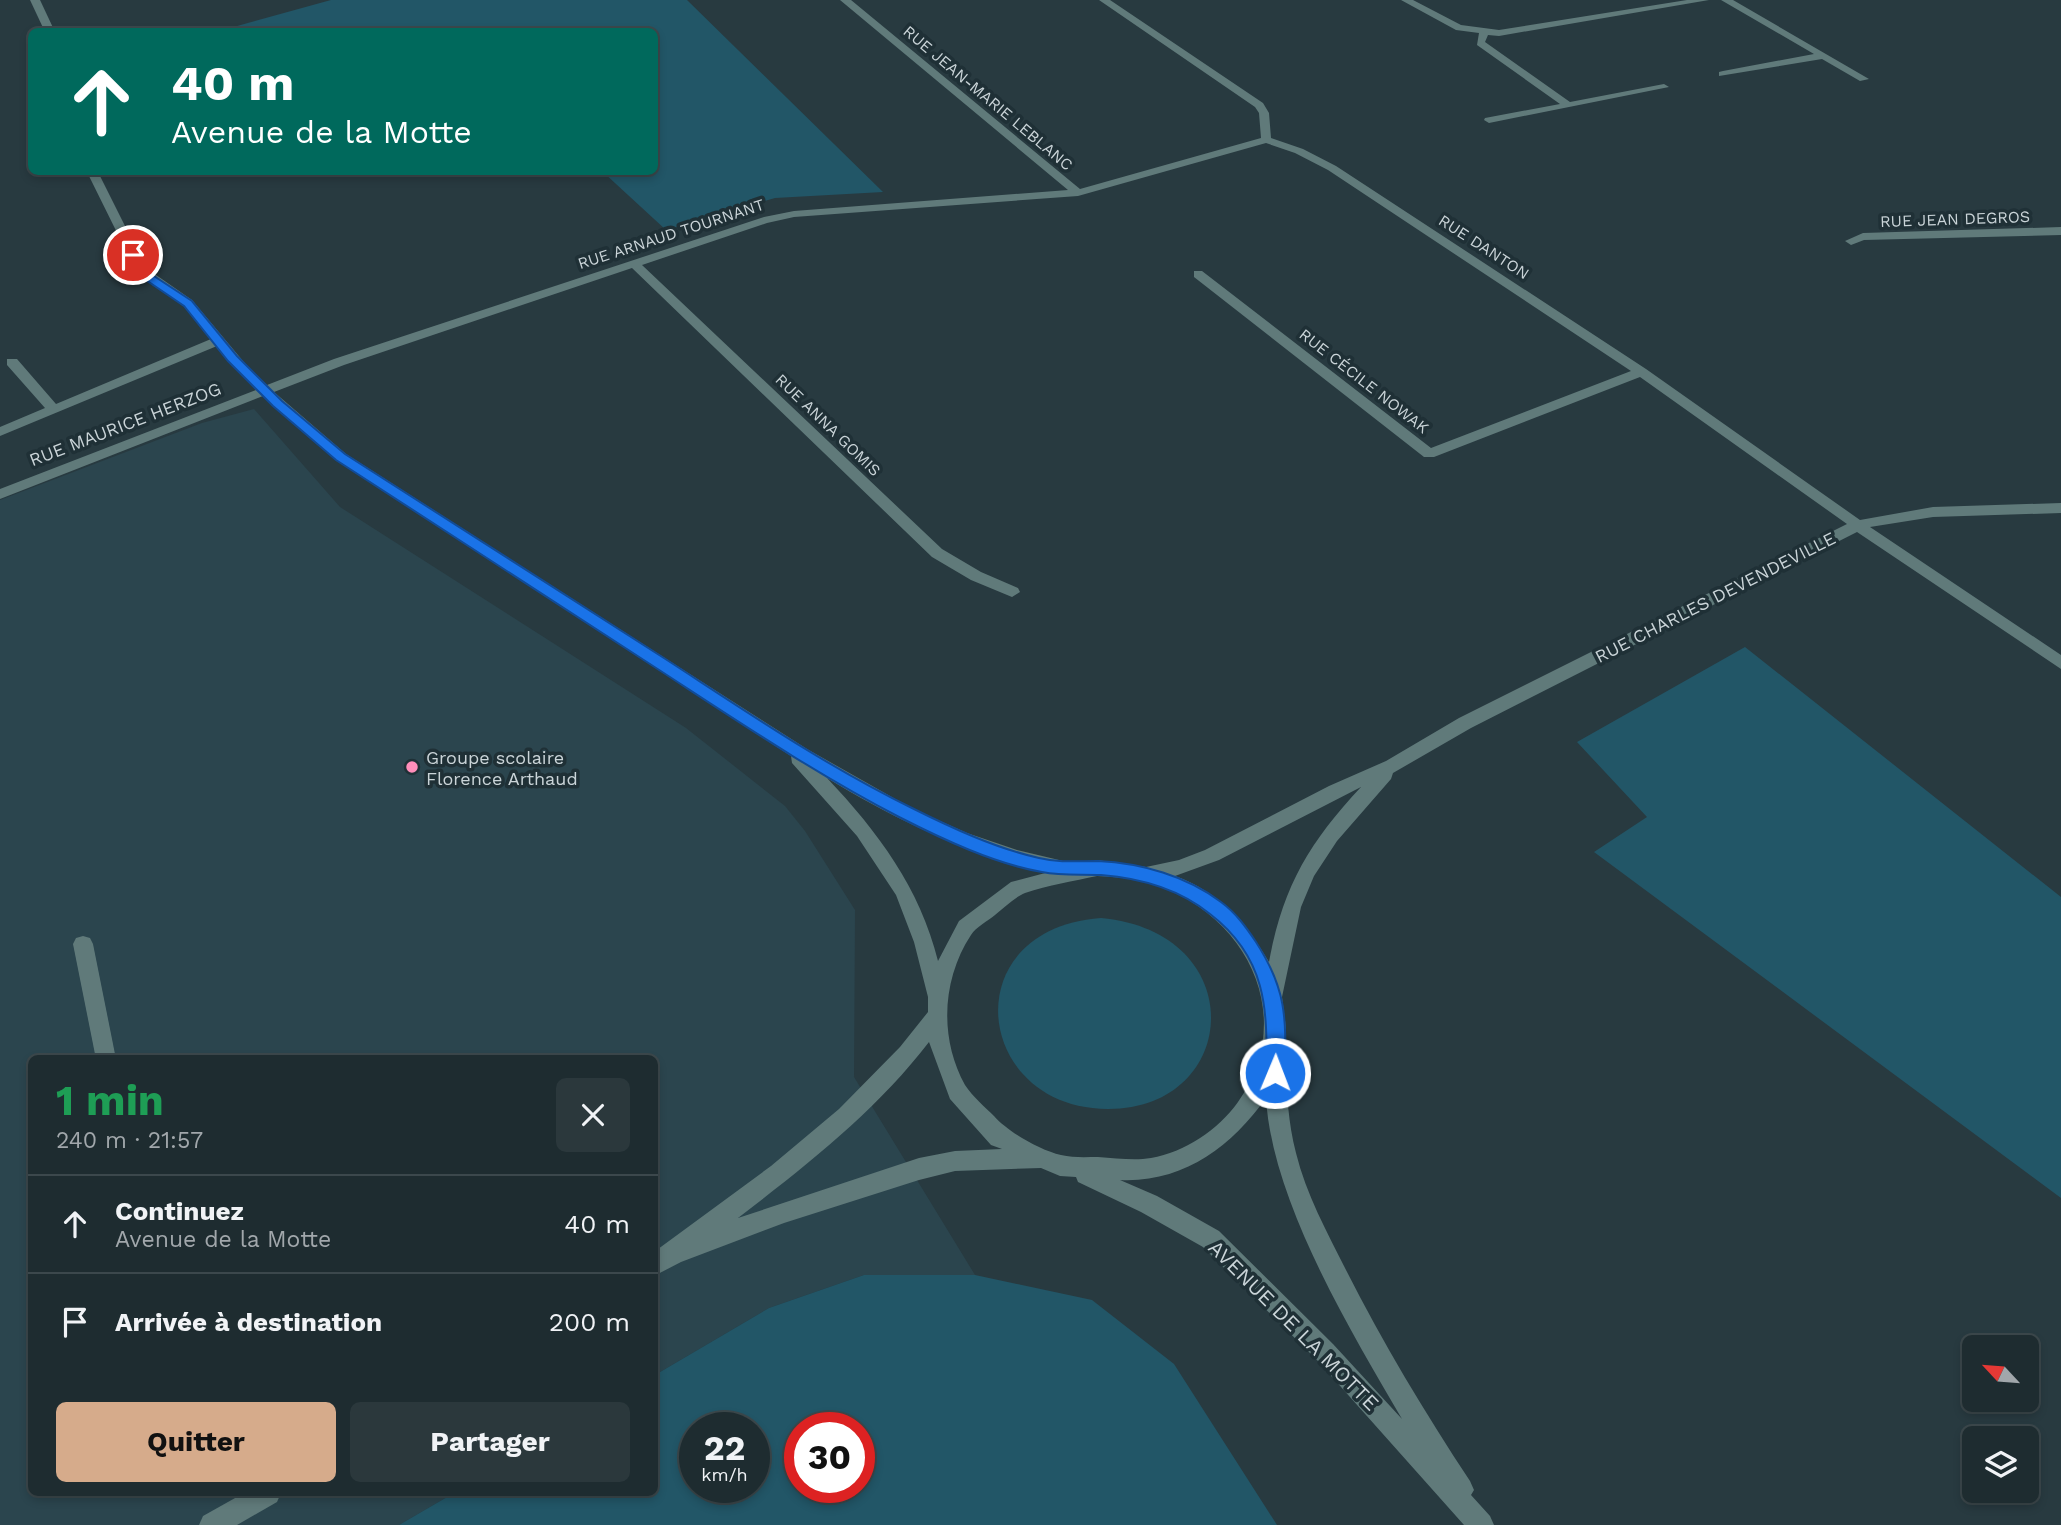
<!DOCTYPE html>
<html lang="fr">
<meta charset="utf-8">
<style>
:root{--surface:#1e2c30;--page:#2b383c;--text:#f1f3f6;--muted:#a1a7ab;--line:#3c484c;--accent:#d6ab8b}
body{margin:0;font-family:"Work Sans",sans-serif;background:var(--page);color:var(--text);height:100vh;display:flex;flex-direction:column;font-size:26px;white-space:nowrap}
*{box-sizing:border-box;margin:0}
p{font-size:23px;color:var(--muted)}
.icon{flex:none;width:38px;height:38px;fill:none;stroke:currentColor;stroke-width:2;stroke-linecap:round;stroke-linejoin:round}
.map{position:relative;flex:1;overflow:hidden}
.drawer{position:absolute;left:28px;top:1055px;width:630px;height:441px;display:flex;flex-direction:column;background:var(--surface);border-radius:10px;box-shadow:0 4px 10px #0003,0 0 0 2px var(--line)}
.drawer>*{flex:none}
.hud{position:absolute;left:28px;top:28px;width:630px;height:147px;border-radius:10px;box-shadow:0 4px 10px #0003,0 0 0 2px var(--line);background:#00695c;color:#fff;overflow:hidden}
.needle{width:46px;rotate:296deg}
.controls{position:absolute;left:1962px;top:1335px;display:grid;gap:14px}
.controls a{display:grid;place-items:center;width:77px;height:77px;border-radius:10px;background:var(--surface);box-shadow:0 4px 10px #0003,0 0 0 2px var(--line);font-size:35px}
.speed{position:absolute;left:679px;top:1412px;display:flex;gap:14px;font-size:35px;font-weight:700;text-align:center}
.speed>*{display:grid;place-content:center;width:91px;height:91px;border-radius:50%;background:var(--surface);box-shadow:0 4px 10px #0003,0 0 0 2px var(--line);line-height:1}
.speed small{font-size:18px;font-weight:400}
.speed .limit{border:10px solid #d22;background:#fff;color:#111}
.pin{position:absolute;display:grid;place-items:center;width:60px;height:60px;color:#fff;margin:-30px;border:4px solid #fff;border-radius:50%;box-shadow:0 2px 7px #0007}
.me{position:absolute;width:77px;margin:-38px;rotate:1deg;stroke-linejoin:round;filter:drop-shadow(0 0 5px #0008)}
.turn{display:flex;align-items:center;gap:24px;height:147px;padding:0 28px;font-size:32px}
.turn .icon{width:91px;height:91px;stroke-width:2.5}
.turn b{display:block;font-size:49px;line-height:60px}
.round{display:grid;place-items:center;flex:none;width:74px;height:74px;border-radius:10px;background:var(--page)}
.summary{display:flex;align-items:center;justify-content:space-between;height:119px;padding:0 28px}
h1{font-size:42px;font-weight:700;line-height:52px;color:#1e9e55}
.primary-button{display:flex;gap:14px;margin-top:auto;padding:14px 28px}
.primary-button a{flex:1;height:80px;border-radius:10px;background:var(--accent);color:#111;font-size:28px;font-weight:700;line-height:80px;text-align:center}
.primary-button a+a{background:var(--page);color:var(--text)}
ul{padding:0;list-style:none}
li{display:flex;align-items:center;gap:21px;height:98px;padding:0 28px;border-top:2px solid var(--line)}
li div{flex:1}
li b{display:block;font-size:26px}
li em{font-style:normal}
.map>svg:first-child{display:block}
</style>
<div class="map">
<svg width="2061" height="1525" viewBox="0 0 2061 1525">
<rect width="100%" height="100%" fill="#283a40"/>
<polygon fill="#2b454e" points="254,409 340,507 686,728 785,806 805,831 855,910 854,1077 975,1275 864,1275 769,1308 655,1375 654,1059 32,1059 32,1493 454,1493 399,1525 0,1525 0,500 202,423"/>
<g fill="#225667" fill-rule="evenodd">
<polygon points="331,0 687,0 883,192 775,198 666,230 603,172 654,172 654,32 219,31"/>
<polygon points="1745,647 2061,897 2061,1198 1594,852 1647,817 1577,742"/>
<path d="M1101 918C1252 932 1241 1109 1108 1109 974 1109 952 929 1101 918Z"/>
<path d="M864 1275H975L1092 1300 1174 1364 1277 1525H399L454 1493H654L655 1375 769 1308ZM754 1428V1488H695V1428ZM859 1428V1488H800V1428Z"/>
</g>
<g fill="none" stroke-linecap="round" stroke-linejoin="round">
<g fill="#607a7a" fill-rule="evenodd">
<polygon points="30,0 40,0 55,32 45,32"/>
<path d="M840 0H851L1080 189 1261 138 1259 113 1255 107 1099 0H1110L1263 103 1269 113 1271 138 1303 149 1336 166 1646 369 1860 520 1933 507 2061 503V513L1933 517 1870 527 2061 655V669L1857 532 1471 728 1393 773 1391 779 1337 841 1314 876 1301 907 1282 997 1286 1028 1282 1057 1285 1063C1287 1093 1288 1123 1296 1153 1306 1194 1327 1232 1346 1270 1383 1343 1425 1413 1470 1481L1474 1490 1471 1495 1490 1516 1494 1525H1464L1317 1360 1203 1247 1141 1212 1078 1182 1076 1177 1060 1176 1041 1168 955 1171 919 1180 784 1223 681 1262 654 1276V1252L771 1166 839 1109 900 1047 928 1012V997L914 942 896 895 857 836 792 763 791 756 336 460 263 396 0 499V489L256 390 217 346 0 436V427L45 408 7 365V359H17L56 404 211 339 184 306 137 273 87 172H98L146 268 192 300 248 367 267 385 334 359 764 217 794 211 1068 190ZM1266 143 1295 153 1328 170 1631 371 1431 448 1202 271H1194V277L1424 457H1434L1640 377 1847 524 1459 718 1386 761 1329 786 1205 850 1179 860 1146 867 1097 860 1080 865 1017 850 967 833 913 809 807 749 385 479 346 454 274 392 344 365 632 268 932 557 971 580 1012 597 1020 592 1018 588 981 572 942 549 642 265 767 223 794 217 1078 196ZM827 778C896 820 969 855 1049 872L1011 882 959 921 938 961C920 888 878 832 827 778ZM1361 787C1309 843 1283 886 1269 962 1247 924 1218 891 1175 876L1219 860ZM1097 876C1121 877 1147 880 1169 890 1254 927 1294 1023 1238 1102 1218 1130 1185 1152 1151 1158 1134 1161 1116 1158 1098 1157 1087 1157 1073 1158 1061 1155 1040 1150 1008 1132 994 1116 985 1107 972 1096 965 1085 939 1038 942 979 971 935 976 927 988 921 995 915 1004 908 1015 897 1025 893 1048 885 1074 881 1097 876ZM929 1042 950 1099 991 1145 1002 1149 955 1151 919 1158 738 1218C807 1165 876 1111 929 1042ZM1266 1098C1272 1201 1350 1330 1402 1419L1333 1344 1219 1231 1157 1196 1120 1180C1183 1183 1231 1147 1266 1098Z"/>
<polygon points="1401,0 1413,0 1461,25 1499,30 1687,0 1709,0 1499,36 1488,35 1485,42 1570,102 1664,84 1669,87 1489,123 1484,120 1485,118 1560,104 1477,45 1479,33 1456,30"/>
<polygon points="1721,0 1733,0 1869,79 1860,81 1822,59 1719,76 1719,72 1723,71 1814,54"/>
<polygon points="2061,227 2061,235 1864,240 1851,245 1845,241 1863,233"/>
<polygon points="83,936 90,938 93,944 116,1059 96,1059 73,944 76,938"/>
<polygon points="244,1493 281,1493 277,1502 237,1525 199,1525 203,1516"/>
</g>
</g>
<path fill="#1a73e8" stroke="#114b97" stroke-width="2" d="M129 252H137L151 274 192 301 237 356 282 401 345 454C452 523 559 592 667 660 747 712 826 766 912 808 952 828 995 848 1039 858 1060 863 1078 861 1098 861 1141 863 1187 876 1221 902 1236 913 1246 927 1256 942 1287 990 1286 1018 1285 1073L1282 1079 1275 1081 1268 1079 1266 1073C1268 1008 1266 957 1210 914 1179 889 1140 878 1101 875 1081 874 1062 876 1042 872 995 864 942 839 899 817 814 773 733 718 653 666 547 597 442 529 336 460L273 406 228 361 184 306 143 278 127 255Z"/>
<circle fill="#ff8eba" stroke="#1f3036" stroke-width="2.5" cx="412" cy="767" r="7"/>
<g text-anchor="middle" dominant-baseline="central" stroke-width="7" stroke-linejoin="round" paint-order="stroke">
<g font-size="16" fill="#cad4d8" stroke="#1f3036">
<text transform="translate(988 98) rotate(40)">RUE JEAN-MARIE LEBLANC</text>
<text transform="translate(1955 219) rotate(-2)">RUE JEAN DEGROS</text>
<text transform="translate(671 234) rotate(-18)">RUE ARNAUD TOURNANT</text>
<text transform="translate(1484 247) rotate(33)">RUE DANTON</text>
<text transform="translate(1364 381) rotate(38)">RUE CÉCILE NOWAK</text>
<text transform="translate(828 425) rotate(44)">RUE ANNA GOMIS</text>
</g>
<g font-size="18" fill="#cad4d8" stroke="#1f3036">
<text transform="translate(125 424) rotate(-21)">RUE MAURICE HERZOG</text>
<text transform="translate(1715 597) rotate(-27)">RUE CHARLES DEVENDEVILLE</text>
</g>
<g font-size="18" fill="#cad4d8" stroke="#1f3036" text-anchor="start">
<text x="426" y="757">Groupe scolaire<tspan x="426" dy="21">Florence Arthaud</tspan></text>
</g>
<g font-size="21" fill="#cad4d8" stroke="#1f3036">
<text transform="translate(1294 1325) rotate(45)">AVENUE DE LA MOTTE</text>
</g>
</g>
</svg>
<div class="controls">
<a><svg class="needle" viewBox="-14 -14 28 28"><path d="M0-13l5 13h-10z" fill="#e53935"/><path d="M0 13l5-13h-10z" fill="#a1a7ab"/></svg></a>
<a><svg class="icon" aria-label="layers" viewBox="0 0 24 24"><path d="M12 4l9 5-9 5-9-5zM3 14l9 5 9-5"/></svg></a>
</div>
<div class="speed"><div>22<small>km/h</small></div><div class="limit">30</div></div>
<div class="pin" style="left:133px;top:255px;background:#d93025"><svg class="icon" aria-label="arrive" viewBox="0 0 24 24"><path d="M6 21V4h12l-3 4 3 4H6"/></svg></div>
<svg class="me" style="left:1275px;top:1073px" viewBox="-20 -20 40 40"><circle r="17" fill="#1a73e8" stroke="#fff" stroke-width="3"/><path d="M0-11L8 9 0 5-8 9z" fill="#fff"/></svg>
<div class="hud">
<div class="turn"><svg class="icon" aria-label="ahead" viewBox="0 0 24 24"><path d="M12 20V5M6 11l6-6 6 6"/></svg><div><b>40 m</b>Avenue de la Motte</div></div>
</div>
<section class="drawer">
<div class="summary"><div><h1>1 min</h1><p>240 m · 21:57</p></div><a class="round"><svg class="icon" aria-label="close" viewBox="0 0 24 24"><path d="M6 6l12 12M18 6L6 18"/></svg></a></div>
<ul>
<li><svg class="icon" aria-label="ahead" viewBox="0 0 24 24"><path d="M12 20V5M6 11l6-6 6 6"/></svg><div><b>Continuez</b><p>Avenue de la Motte</p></div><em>40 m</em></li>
<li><svg class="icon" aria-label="arrive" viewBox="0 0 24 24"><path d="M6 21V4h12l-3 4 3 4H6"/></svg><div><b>Arrivée à destination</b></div><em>200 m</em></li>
</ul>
<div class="primary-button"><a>Quitter</a><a>Partager</a></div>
</section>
</div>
